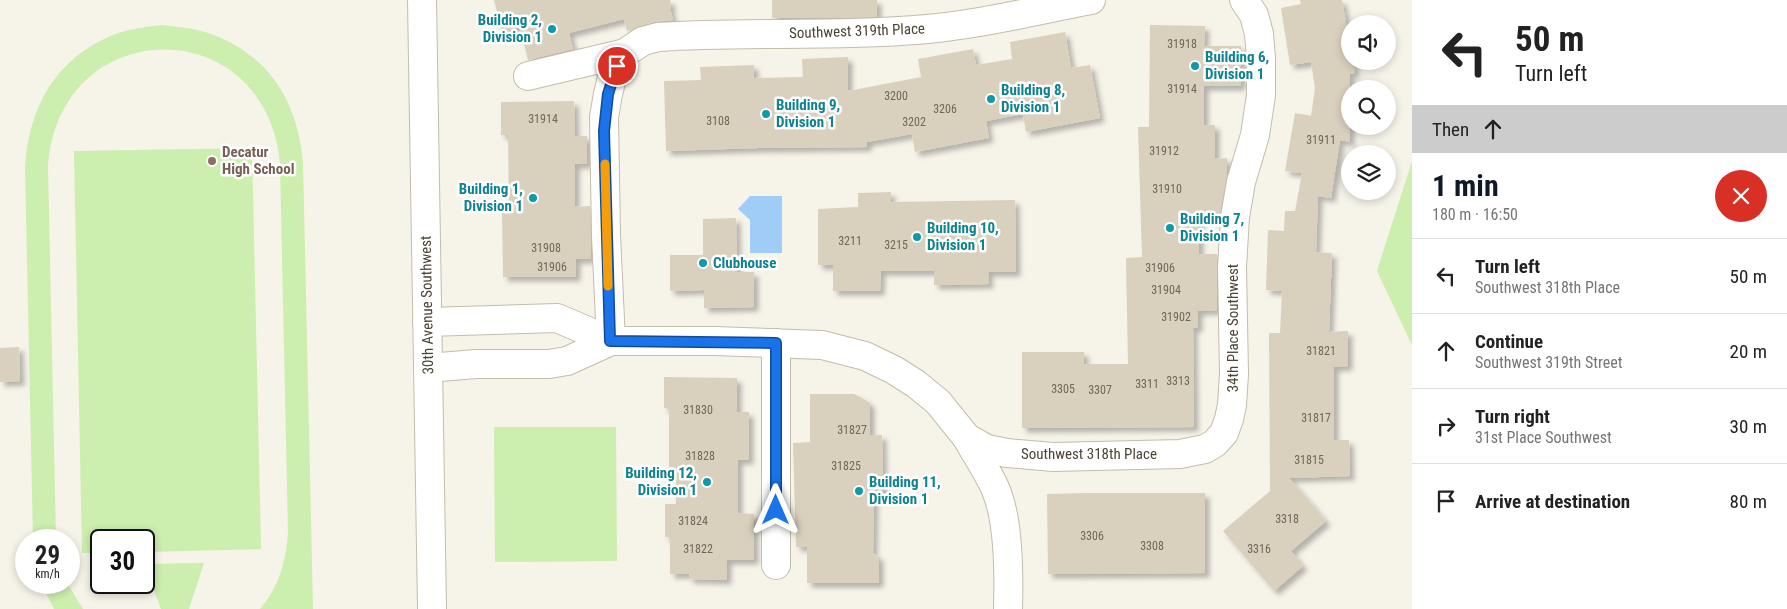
<!DOCTYPE html>
<meta charset="utf-8">
<style>
:root{--surface:#fff;--page:#f2f2f2;--text:#222;--muted:#767676;--line:#e0e0e0;--accent:#111827}
body{margin:0;font-family:"Roboto Condensed",sans-serif;background:var(--page);color:var(--text);height:100vh;display:flex;flex-direction:column;font-size:19px;white-space:nowrap}
*{box-sizing:border-box;margin:0}
p{font-size:16px;color:var(--muted)}
.icon{flex:none;width:28px;height:28px;fill:none;stroke:currentColor;stroke-width:2;stroke-linecap:round;stroke-linejoin:round}
.map{position:relative;flex:1;overflow:hidden}
.details{display:flex;flex-direction:column;background:var(--surface);width:375px}
.details>*{flex:none}
.banner{background:#fff;color:var(--text);overflow:hidden}
.fabs{position:absolute;left:1341px;top:15px;display:grid;gap:10px}
.fabs a{display:grid;place-items:center;width:55px;height:55px;border-radius:50%;background:var(--surface);box-shadow:0 2px 8px #0003;font-size:25px}
.speed{position:absolute;left:15px;top:529px;display:flex;gap:10px;font-size:25px;font-weight:700;text-align:center}
.speed>*{display:grid;place-content:center;width:65px;height:65px;border-radius:50%;background:var(--surface);box-shadow:0 2px 8px #0003;line-height:1}
.speed small{font-size:12px;font-weight:400}
.speed .limit{border:2px solid #111;border-radius:8px;background:#fff;color:#111}
.pin{position:absolute;display:grid;place-items:center;width:42px;height:42px;color:#fff;margin:-21px;border:2px solid #fff;border-radius:50%;box-shadow:0 1px 5px #0007}
.me{position:absolute;width:55px;margin:-28px;rotate:0deg;stroke-linejoin:round;filter:drop-shadow(0 0 4px #0008)}
.turn{display:flex;align-items:center;gap:18px;height:105px;padding:0 20px;font-size:22px}
.turn .icon{width:65px;height:65px;stroke-width:2.5}
.turn b{display:block;font-size:35px;line-height:42px}
.then{display:flex;align-items:center;height:48px;padding:0 20px;background:#0003;gap:10px;font-size:19px}
.round{display:grid;place-items:center;flex:none;width:52px;height:52px;border-radius:26px;background:var(--page)}
.summary{display:flex;align-items:center;justify-content:space-between;height:85px;padding:0 20px}
h1{font-size:30px;font-weight:700;line-height:38px;color:var(--accent)}
ul{padding:0;list-style:none}
li{display:flex;align-items:center;gap:15px;height:75px;padding:0 20px;border-top:1px solid var(--line)}
li div{flex:1}
li b{display:block;font-size:19px}
li em{font-style:normal}
main{display:flex;flex:1;min-height:0}
.map>svg:first-child{display:block}
</style>
<main>
<div class="map">
<svg width="1412" height="609" viewBox="0 0 1412 609">
<defs>
<filter id="shadow"><feDropShadow dx="4.5" dy="4.5" stdDeviation="2.5" flood-color="#0004"/></filter>
</defs>
<rect width="100%" height="100%" fill="#f6f3e9"/>
<g fill="#cceeae">
<path d="M162 25C178 27 195 28 211 34 270 56 297 101 303 162L313 609H260C279 587 286 561 288 533L280 163C265 9 58 13 48 167L56 540H33L25 167C29 107 55 59 113 35 128 29 145 27 162 25Z"/>
<polygon points="252,148 261,549 144,552 144,540 101,540 101,553 82,553 74,151"/>
<polygon points="1412,161 1412,345 1377,271"/>
<polygon points="494,427 616,427 617,561 495,562"/>
<polygon points="204,563 189,609 161,609 144,564"/>
<polygon points="41,583 67,583 83,609 54,609"/>
</g>
<polygon fill="#a0ccf8" points="750,196 782,196 782,253 750,253 750,220 738,209"/>
<g fill="#d9d1bd" filter="url(#shadow)">
<polygon points="494,0 670,0 671,7 670,8 673,20 654,22 627,31 624,19 569,33 573,49 528,60 520,27 502,32"/>
<polygon points="772,0 877,0 877,17 772,18"/>
<polygon points="1300,0 1342,0 1350,46 1350,61 1353,61 1355,73 1350,74 1350,142 1340,140 1331,198 1318,196 1316,252 1332,253 1329,332 1348,331 1348,366 1334,367 1334,440 1349,440 1350,476 1289,478 1326,521 1291,551 1303,566 1274,591 1223,531 1270,491 1269,333 1280,333 1282,291 1266,290 1268,230 1284,231 1285,211 1295,211 1302,173 1285,171 1295,113 1311,116 1315,88 1311,62 1290,65 1281,8 1301,4"/>
<polygon points="1150,25 1205,26 1204,46 1241,46 1241,86 1204,86 1204,125 1215,125 1215,159 1227,158 1227,175 1220,213 1199,213 1199,254 1217,254 1217,310 1198,311 1198,328 1193,328 1194,427 1022,428 1022,352 1084,352 1084,364 1128,364 1126,258 1142,257 1138,127 1149,127"/>
<polygon points="1065,32 1071,68 1090,65 1100,118 1026,132 1023,114 986,121 989,138 915,152 912,134 867,142 867,147 758,148 666,151 664,81 701,80 700,67 754,65 754,78 803,77 802,59 848,57 848,91 921,77 918,59 973,49 976,65 1012,59 1010,42"/>
<polygon points="574,101 575,136 587,136 587,164 575,164 575,207 590,206 591,259 576,259 576,277 503,277 502,207 509,207 508,135 501,135 501,102"/>
<polygon points="891,192 891,202 1015,200 1016,272 988,272 989,284 934,285 934,271 881,271 880,291 833,291 833,265 818,265 818,209 858,207 858,193"/>
<polygon points="736,218 737,272 754,272 754,307 704,308 704,290 670,291 670,255 703,255 703,219"/>
<polygon points="19,347 20,381 0,382 0,348"/>
<polygon points="664,377 737,378 737,412 749,412 749,460 738,460 738,513 754,514 754,560 727,560 727,580 689,579 689,574 670,574 670,537 665,537 665,504 676,504 676,467 669,467 669,409 664,408"/>
<polygon points="810,394 854,394 862,398 870,403 870,435 882,435 883,494 874,496 873,553 879,557 879,583 807,583 807,547 796,547 793,443 810,442"/>
<polygon points="1086,493 1205,493 1205,573 1048,574 1047,494"/>
</g>
<g fill="none" stroke-linecap="round" stroke-linejoin="round">
<defs>
<g id="minor">
<polyline points="422,0 432,609"/>
<path d="M625 53 643 41 658 37C743 31 830 37 915 30 974 26 1033 11 1091 0"/>
<polyline points="528,76 625,53 613,74 608,94 604,117 606,235 611,341"/>
<polyline points="427,322 557,318 611,341"/>
<polyline points="776,343 776,565"/>
<polyline points="428,368 476,364 549,364 567,361 611,341 715,341 822,345 865,356 894,370 916,384 938,402 967,438 987,449 1007,453 1053,457 1180,454 1205,449 1215,443 1224,433 1229,419 1232,405 1234,374 1232,267 1235,217 1241,182 1255,135 1261,95 1261,58 1259,34 1254,15 1244,0"/>
<path d="M967 438C976 455 991 476 997 493 1009 524 1009 575 1008 609"/>
</g>
</defs>
<use href="#minor" stroke="#c3bdaa" stroke-width="30"/>
<use href="#minor" stroke="#fff" stroke-width="28"/>
</g>
<g fill="none" stroke-linecap="round" stroke-linejoin="round">
<defs>
<polyline id="route" points="617,66 608,94 604,131 610,341 776,343 776,510"/>
</defs>
<use href="#route" stroke="#114b97" stroke-width="12"/>
<use href="#route" stroke="#1a73e8" stroke-width="9"/>
<polyline stroke="#f59e0b" stroke-width="9" points="605,164 608,286"/>
</g>
<g fill="#0f9aa8" stroke="#fff" stroke-width="2">
<circle cx="552" cy="29" r="5"/>
<circle cx="1195" cy="66" r="5"/>
<circle cx="991" cy="99" r="5"/>
<circle cx="766" cy="114" r="5"/>
<circle cx="533" cy="198" r="5"/>
<circle cx="1170" cy="228" r="5"/>
<circle cx="917" cy="237" r="5"/>
<circle cx="703" cy="263" r="5"/>
<circle cx="707" cy="482" r="5"/>
<circle cx="859" cy="491" r="5"/>
</g>
<circle fill="#8d6e63" stroke="#fff" stroke-width="2" cx="212" cy="161" r="5"/>
<g text-anchor="middle" dominant-baseline="central" stroke-width="5" stroke-linejoin="round" paint-order="stroke">
<g font-size="12" fill="#6e6858">
<text x="1182" y="44">31918</text>
<text x="1182" y="89">31914</text>
<text x="896" y="96">3200</text>
<text x="945" y="109">3206</text>
<text x="543" y="119">31914</text>
<text x="718" y="121">3108</text>
<text x="914" y="122">3202</text>
<text x="1321" y="140">31911</text>
<text x="1164" y="151">31912</text>
<text x="1167" y="189">31910</text>
<text x="850" y="241">3211</text>
<text x="896" y="245">3215</text>
<text x="546" y="248">31908</text>
<text x="552" y="267">31906</text>
<text x="1160" y="268">31906</text>
<text x="1166" y="290">31904</text>
<text x="1176" y="317">31902</text>
<text x="1321" y="351">31821</text>
<text x="1178" y="381">3313</text>
<text x="1147" y="384">3311</text>
<text x="1063" y="389">3305</text>
<text x="1100" y="390">3307</text>
<text x="698" y="410">31830</text>
<text x="1316" y="418">31817</text>
<text x="852" y="430">31827</text>
<text x="700" y="456">31828</text>
<text x="1309" y="460">31815</text>
<text x="846" y="466">31825</text>
<text x="1287" y="519">3318</text>
<text x="693" y="521">31824</text>
<text x="1092" y="536">3306</text>
<text x="1152" y="546">3308</text>
<text x="698" y="549">31822</text>
<text x="1259" y="549">3316</text>
</g>
<g font-size="15" font-weight="bold" fill="#0d838f" stroke="#fff" text-anchor="start">
<text x="542" y="20" text-anchor="end">Building 2,<tspan x="542" dy="17">Division 1</tspan></text>
<text x="1205" y="57">Building 6,<tspan x="1205" dy="17">Division 1</tspan></text>
<text x="1001" y="90">Building 8,<tspan x="1001" dy="17">Division 1</tspan></text>
<text x="776" y="105">Building 9,<tspan x="776" dy="17">Division 1</tspan></text>
<text x="523" y="189" text-anchor="end">Building 1,<tspan x="523" dy="17">Division 1</tspan></text>
<text x="1180" y="219">Building 7,<tspan x="1180" dy="17">Division 1</tspan></text>
<text x="927" y="228">Building 10,<tspan x="927" dy="17">Division 1</tspan></text>
<text x="713" y="263">Clubhouse</text>
<text x="697" y="473" text-anchor="end">Building 12,<tspan x="697" dy="17">Division 1</tspan></text>
<text x="869" y="482">Building 11,<tspan x="869" dy="17">Division 1</tspan></text>
</g>
<g font-size="15" fill="#4b4536" stroke="#fff">
<text transform="translate(857 31) rotate(-2)">Southwest 319th Place</text>
<text transform="translate(427 305) rotate(-91)">30th Avenue Southwest</text>
<text transform="translate(1233 328) rotate(-90)">34th Place Southwest</text>
<text x="1089" y="454">Southwest 318th Place</text>
</g>
<g font-size="15" font-weight="bold" fill="#785e54" stroke="#fff" text-anchor="start">
<text x="222" y="152">Decatur<tspan x="222" dy="17">High School</tspan></text>
</g>
</g>
</svg>
<div class="fabs">
<a><svg class="icon" aria-label="sound" viewBox="0 0 24 24"><path d="M4 9h4l5-4v14l-5-4H4zM17 9q2 3 0 6"/></svg></a>
<a><svg class="icon" aria-label="search" viewBox="0 0 24 24"><circle cx="10" cy="10" r="6"/><path d="M15 15l6 6"/></svg></a>
<a><svg class="icon" aria-label="layers" viewBox="0 0 24 24"><path d="M12 4l9 5-9 5-9-5zM3 14l9 5 9-5"/></svg></a>
</div>
<div class="speed"><div>29<small>km/h</small></div><div class="limit">30</div></div>
<div class="pin" style="left:617px;top:66px;background:#d93025"><svg class="icon" aria-label="arrive" viewBox="0 0 24 24"><path d="M6 21V4h12l-3 4 3 4H6"/></svg></div>
<svg class="me" style="left:776px;top:510px" viewBox="-20 -20 40 40"><path d="M0-17L14 15 0 8-14 15z" fill="#1a73e8" stroke="#fff" stroke-width="4"/></svg>
</div>
<section class="details">
<div class="banner">
<div class="turn"><svg class="icon" aria-label="left" viewBox="0 0 24 24"><path d="M17 20v-9H6M10 6l-5 5 5 5"/></svg><div><b>50 m</b>Turn left</div></div>
<div class="then">Then<svg class="icon" aria-label="ahead" viewBox="0 0 24 24"><path d="M12 20V5M6 11l6-6 6 6"/></svg></div>
</div>
<div class="summary"><div><h1>1 min</h1><p>180 m · 16:50</p></div><a class="round" style="background:#d93025;color:#fff"><svg class="icon" aria-label="close" viewBox="0 0 24 24"><path d="M6 6l12 12M18 6L6 18"/></svg></a></div>
<ul>
<li><svg class="icon" aria-label="left" viewBox="0 0 24 24"><path d="M17 20v-9H6M10 6l-5 5 5 5"/></svg><div><b>Turn left</b><p>Southwest 318th Place</p></div><em>50 m</em></li>
<li><svg class="icon" aria-label="ahead" viewBox="0 0 24 24"><path d="M12 20V5M6 11l6-6 6 6"/></svg><div><b>Continue</b><p>Southwest 319th Street</p></div><em>20 m</em></li>
<li><svg class="icon" aria-label="right" viewBox="0 0 24 24"><path d="M7 20v-9h11M14 6l5 5-5 5"/></svg><div><b>Turn right</b><p>31st Place Southwest</p></div><em>30 m</em></li>
<li><svg class="icon" aria-label="arrive" viewBox="0 0 24 24"><path d="M6 21V4h12l-3 4 3 4H6"/></svg><div><b>Arrive at destination</b></div><em>80 m</em></li>
</ul>
</section>
</main>
